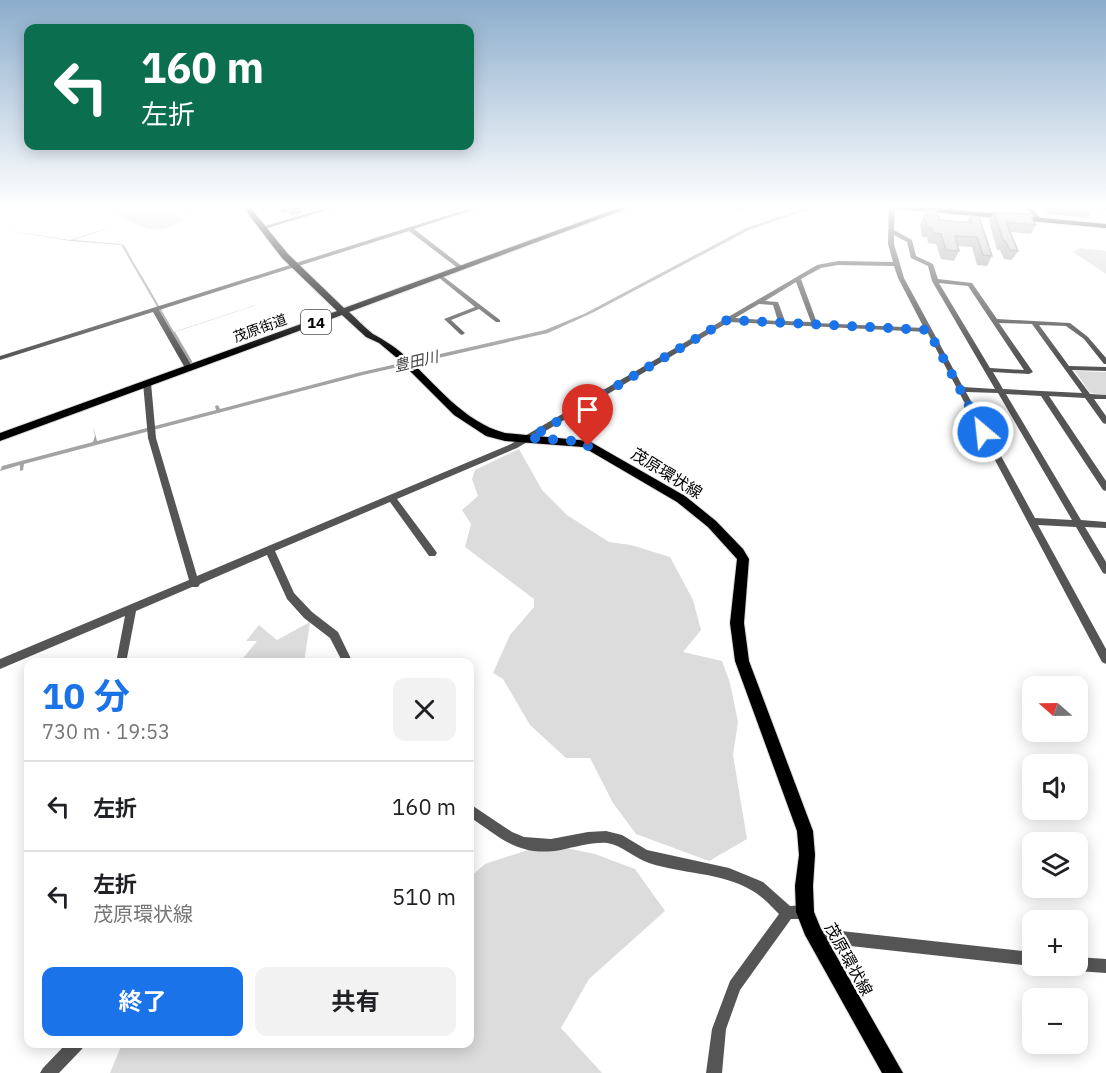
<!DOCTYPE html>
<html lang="ja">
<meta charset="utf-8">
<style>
:root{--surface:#fff;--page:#f2f2f2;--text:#202124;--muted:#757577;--line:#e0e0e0;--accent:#1a73e8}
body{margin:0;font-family:"IBM Plex Sans","Noto Sans JP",sans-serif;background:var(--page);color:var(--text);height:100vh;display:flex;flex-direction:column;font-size:22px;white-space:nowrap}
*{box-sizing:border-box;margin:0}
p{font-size:20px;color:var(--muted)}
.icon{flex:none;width:33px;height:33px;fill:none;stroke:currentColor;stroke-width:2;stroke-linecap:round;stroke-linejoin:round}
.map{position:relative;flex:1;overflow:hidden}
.drawer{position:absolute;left:24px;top:658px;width:450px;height:390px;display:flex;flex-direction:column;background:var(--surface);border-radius:12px;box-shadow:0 3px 15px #0003}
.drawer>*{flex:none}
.top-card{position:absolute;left:24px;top:24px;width:450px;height:126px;border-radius:12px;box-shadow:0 3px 15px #0003;background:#0b6e4f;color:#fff;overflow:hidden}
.needle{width:39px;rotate:290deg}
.buttons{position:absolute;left:1022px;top:676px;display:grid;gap:12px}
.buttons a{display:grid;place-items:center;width:66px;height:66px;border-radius:12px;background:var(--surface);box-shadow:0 3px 15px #0003;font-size:30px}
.pin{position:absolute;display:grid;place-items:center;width:51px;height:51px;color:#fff;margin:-62px -26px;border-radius:50% 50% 50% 0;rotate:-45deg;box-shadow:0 0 6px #0007}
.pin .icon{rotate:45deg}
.me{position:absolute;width:66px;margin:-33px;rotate:332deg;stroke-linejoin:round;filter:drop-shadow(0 0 4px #0008)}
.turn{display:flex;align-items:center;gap:21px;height:126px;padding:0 18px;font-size:27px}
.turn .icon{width:78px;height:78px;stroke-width:2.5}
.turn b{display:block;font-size:42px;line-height:51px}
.round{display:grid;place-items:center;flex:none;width:63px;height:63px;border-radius:12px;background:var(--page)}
.head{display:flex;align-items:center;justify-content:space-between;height:102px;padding:0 18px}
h1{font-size:36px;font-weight:700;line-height:45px;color:var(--accent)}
.action{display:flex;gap:12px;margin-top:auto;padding:12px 18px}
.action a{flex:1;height:69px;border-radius:12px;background:var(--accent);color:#fff;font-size:24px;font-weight:700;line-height:69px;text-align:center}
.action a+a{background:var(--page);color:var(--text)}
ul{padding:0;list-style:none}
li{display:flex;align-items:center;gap:18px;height:90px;padding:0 18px;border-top:2px solid var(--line)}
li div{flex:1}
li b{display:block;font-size:22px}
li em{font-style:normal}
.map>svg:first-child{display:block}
</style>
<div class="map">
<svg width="1106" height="1073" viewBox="0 0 1106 1073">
<rect width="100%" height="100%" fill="#fff"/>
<g fill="#dcdcdc">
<path d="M90 206H166L183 219C148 248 126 209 90 206Z"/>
<polygon points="1080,248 1106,251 1106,274 1073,252"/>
<polygon points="1075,371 1106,372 1106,395 1090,393"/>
<polygon points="519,449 542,490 567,515 609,542 631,545 670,557 693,600 701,630 683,652 722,661 730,683 738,722 733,755 747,839 709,861 636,834 613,803 590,758 566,758 530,725 503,679 493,673 510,635 534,607 534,599 465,547 471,524 462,510 478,496 472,479 475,470"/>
<polygon points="310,622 304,663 239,663 257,641 246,641 259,625 277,640"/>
<polygon points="546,844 595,854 635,869 665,911 589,979 561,1028 602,1073 110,1073 122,1044 470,1044 470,877 485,864"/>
</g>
<g fill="#a3a3a3">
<polygon points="811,206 819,206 749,230 594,312 548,333 363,375 24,464 23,470 20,471 20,465 0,471 2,466 93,442 95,436 93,426 97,441 216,410 215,406 218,405 220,409 357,373 545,330 584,314 746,228"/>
<polygon points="117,225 74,240 120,244 124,245 163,234 124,245 134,263 255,229 134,263 147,285 270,249 147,285 174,332 308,288 175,332 193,363 190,363 121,245 70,241 0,229 70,240"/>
</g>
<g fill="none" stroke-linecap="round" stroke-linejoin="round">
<defs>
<path id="major" d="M242 206H249L288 254 344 308 624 206H634L349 312C357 319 365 328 373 334 384 340 394 346 404 355 435 383 463 422 505 433L589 441 685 496 716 521 743 549 749 559 744 623 749 661 813 831 815 855 813 886 814 912 821 929 903 1073H882L805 935 796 912 795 886 799 855 797 831 735 661 730 623 737 559 708 527 677 502 583 447 505 441 486 436 454 415 397 358 379 343 366 337 342 315 0 441V433L337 311 282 258Z"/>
<polygon id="highway" points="883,206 913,206 1106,224 1106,228 887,208"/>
</defs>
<use href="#major" stroke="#dbdbdb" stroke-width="2"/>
<use href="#highway" stroke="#dbdbdb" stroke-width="2"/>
<g fill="#555" fill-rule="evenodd">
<polygon points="180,206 197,206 185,210"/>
<polygon points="332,206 341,206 264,229 259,228"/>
<polygon points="477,206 485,206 414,229 463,267 463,269 459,269 409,231 159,310 193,368 191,370 189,370 185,368 153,312 0,360 0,356"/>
<polygon points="732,206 739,206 744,209 739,210"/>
<path d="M889 206H895L894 230 912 240 916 256 933 264 938 279 972 283 997 319 1070 323 1088 337 1106 358V364H1104L1084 339 1066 326 1039 325 1069 366 1106 367V371L1072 370 1090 394 1106 395V399H1094L1106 416V424L1103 423 1085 398 1049 396 1106 481V491L1103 490 1041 396 1006 394 1081 520 1106 522V528L1085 527 1106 562V574L1103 573 1076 527 1038 525 1106 649V664L1102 662 927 332 729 322 517 448 397 499 435 550 437 553 435 556H429L390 502 275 551 294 593 312 612 338 632 353 663H343L330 638 304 618 287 599 267 555 200 584 198 587H192L136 611 126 663H116L125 616 0 669V659L189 580 148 438 143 383 144 381H150L151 383 156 438 197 576 511 444 817 265 838 261 893 262 888 244ZM894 235 907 242 911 258 928 266 932 281 995 389 963 387 904 278 894 244ZM838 265 894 266 898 278 924 328 817 323 801 279 821 268ZM796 282 811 322 785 321 778 302 765 301ZM939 283 968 286 1024 370 990 368ZM759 304 773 305 778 321 735 318ZM999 323 1032 324 1082 393 1003 389 993 372 1029 374 1033 372ZM966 392 998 393 1072 520 1035 518Z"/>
<polygon points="947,206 953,206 954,209 949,210"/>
<polygon points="1025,206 1031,206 1041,219 1040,220 1036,220"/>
<polygon points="1086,206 1106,206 1106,210"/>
<polygon points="440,274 500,320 500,322 496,322 479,309 451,320 465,333 462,335 460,334 444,319 475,307 438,277 438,275"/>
<path d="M470 804 512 832 524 837 551 839 588 832 606 831 622 835 647 850 729 868 763 882 790 906 805 905 810 907 812 912 810 917 805 919H791L740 990 726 1029 722 1073H706L712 1029 730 981 779 914C770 905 762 896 751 890 720 872 682 874 649 863 634 858 622 845 607 843 592 842 576 847 561 850 519 857 502 839 470 817Z"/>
<polygon points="814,928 1032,952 1032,966 814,942 809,940 807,935 809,930"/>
<polygon points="1077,957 1106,959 1106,973 1077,971 1072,969 1071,966 1077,966"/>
<polygon points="66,1044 84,1044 82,1049 59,1073 40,1073 43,1068"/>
</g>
<use href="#major" fill="#000" fill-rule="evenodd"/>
<use href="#highway" fill="#000" fill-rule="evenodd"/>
</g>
<g fill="#a9a9a9">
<polygon points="276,206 300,206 302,213 291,215 287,212 283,213"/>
<polygon points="1042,206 1092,206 1094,208 1088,218 1047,214"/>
<polygon points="927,210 940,220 966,223 970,216 992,256 987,266 977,265 972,247 957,246 959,251 954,261 941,259 936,244 928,243 927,237 922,237 920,225"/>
<polygon points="994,212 1036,225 1031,234 1010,232 1018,251 1012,260 1004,259 1000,250 997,250 989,221"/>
</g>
<g fill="#898989">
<polygon points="281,206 285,206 287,212 283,213"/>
<polygon points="288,206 300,206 302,213 291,215"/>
</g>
<g fill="#c4c4c4" stroke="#898989" stroke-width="1.5">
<polygon points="1067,206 1092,206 1094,208"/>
<polygon points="927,210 936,211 940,220 972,223 970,216 979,217 992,256 983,255 977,237 955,236 959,251 946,250 941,234 933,233 931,228 927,227 924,215 928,216"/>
<polygon points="994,212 1029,214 1036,225 1006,222 1018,251 1010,250 1005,241 1003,240"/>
</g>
<linearGradient id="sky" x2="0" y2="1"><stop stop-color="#8cadcc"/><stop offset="0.58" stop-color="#fff"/><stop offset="1" stop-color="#fff" stop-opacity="0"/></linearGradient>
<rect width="1106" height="356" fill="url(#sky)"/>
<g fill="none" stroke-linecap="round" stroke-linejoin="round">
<polyline stroke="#1a73e8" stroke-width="10" stroke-dasharray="0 18" points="588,446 576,441 530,438 727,320 928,330 983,432"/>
</g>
<g text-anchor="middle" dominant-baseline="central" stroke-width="4.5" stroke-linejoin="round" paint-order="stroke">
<g font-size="14" fill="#000" stroke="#fff">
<text transform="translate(260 328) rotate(-20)">茂原街道</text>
</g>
<rect fill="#fff" stroke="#4c4c4c" stroke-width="1.5" x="301" y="310" width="30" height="24" rx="4.5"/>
<g font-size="15" font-weight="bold" fill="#000">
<text x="316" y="322">14</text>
</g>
<g font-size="15" font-style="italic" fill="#444" stroke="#fff">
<text transform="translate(416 361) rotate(-13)">豊田川</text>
</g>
<g font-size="16" fill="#000" stroke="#fff">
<text transform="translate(667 473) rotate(32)">茂原環状線</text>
<text transform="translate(849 959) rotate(61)">茂原環状線</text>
</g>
</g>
</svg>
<div class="buttons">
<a><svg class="needle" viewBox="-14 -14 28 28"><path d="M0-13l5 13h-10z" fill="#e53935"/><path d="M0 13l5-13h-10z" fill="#757577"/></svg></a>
<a><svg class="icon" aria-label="sound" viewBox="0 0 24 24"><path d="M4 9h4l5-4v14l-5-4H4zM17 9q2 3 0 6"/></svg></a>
<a><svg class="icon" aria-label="layers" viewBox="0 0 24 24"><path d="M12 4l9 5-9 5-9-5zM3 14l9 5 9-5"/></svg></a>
<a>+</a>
<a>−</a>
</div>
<div class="pin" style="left:588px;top:446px;background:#d93025"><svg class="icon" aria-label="arrive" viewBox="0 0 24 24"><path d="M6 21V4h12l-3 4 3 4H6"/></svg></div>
<svg class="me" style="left:983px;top:432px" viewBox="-20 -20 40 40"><circle r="17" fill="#1a73e8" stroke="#fff" stroke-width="3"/><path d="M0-11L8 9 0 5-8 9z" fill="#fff"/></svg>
<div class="top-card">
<div class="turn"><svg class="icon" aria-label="left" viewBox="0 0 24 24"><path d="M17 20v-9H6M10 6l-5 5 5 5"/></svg><div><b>160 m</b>左折</div></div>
</div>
<section class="drawer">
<div class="head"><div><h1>10 分</h1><p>730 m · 19:53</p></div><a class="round"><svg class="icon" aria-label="close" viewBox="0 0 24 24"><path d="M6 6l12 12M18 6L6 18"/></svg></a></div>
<ul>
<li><svg class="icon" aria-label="left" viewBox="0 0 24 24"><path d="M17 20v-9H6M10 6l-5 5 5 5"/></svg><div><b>左折</b></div><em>160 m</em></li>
<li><svg class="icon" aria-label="left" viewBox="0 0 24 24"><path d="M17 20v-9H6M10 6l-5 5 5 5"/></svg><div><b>左折</b><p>茂原環状線</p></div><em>510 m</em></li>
</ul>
<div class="action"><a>終了</a><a>共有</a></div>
</section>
</div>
